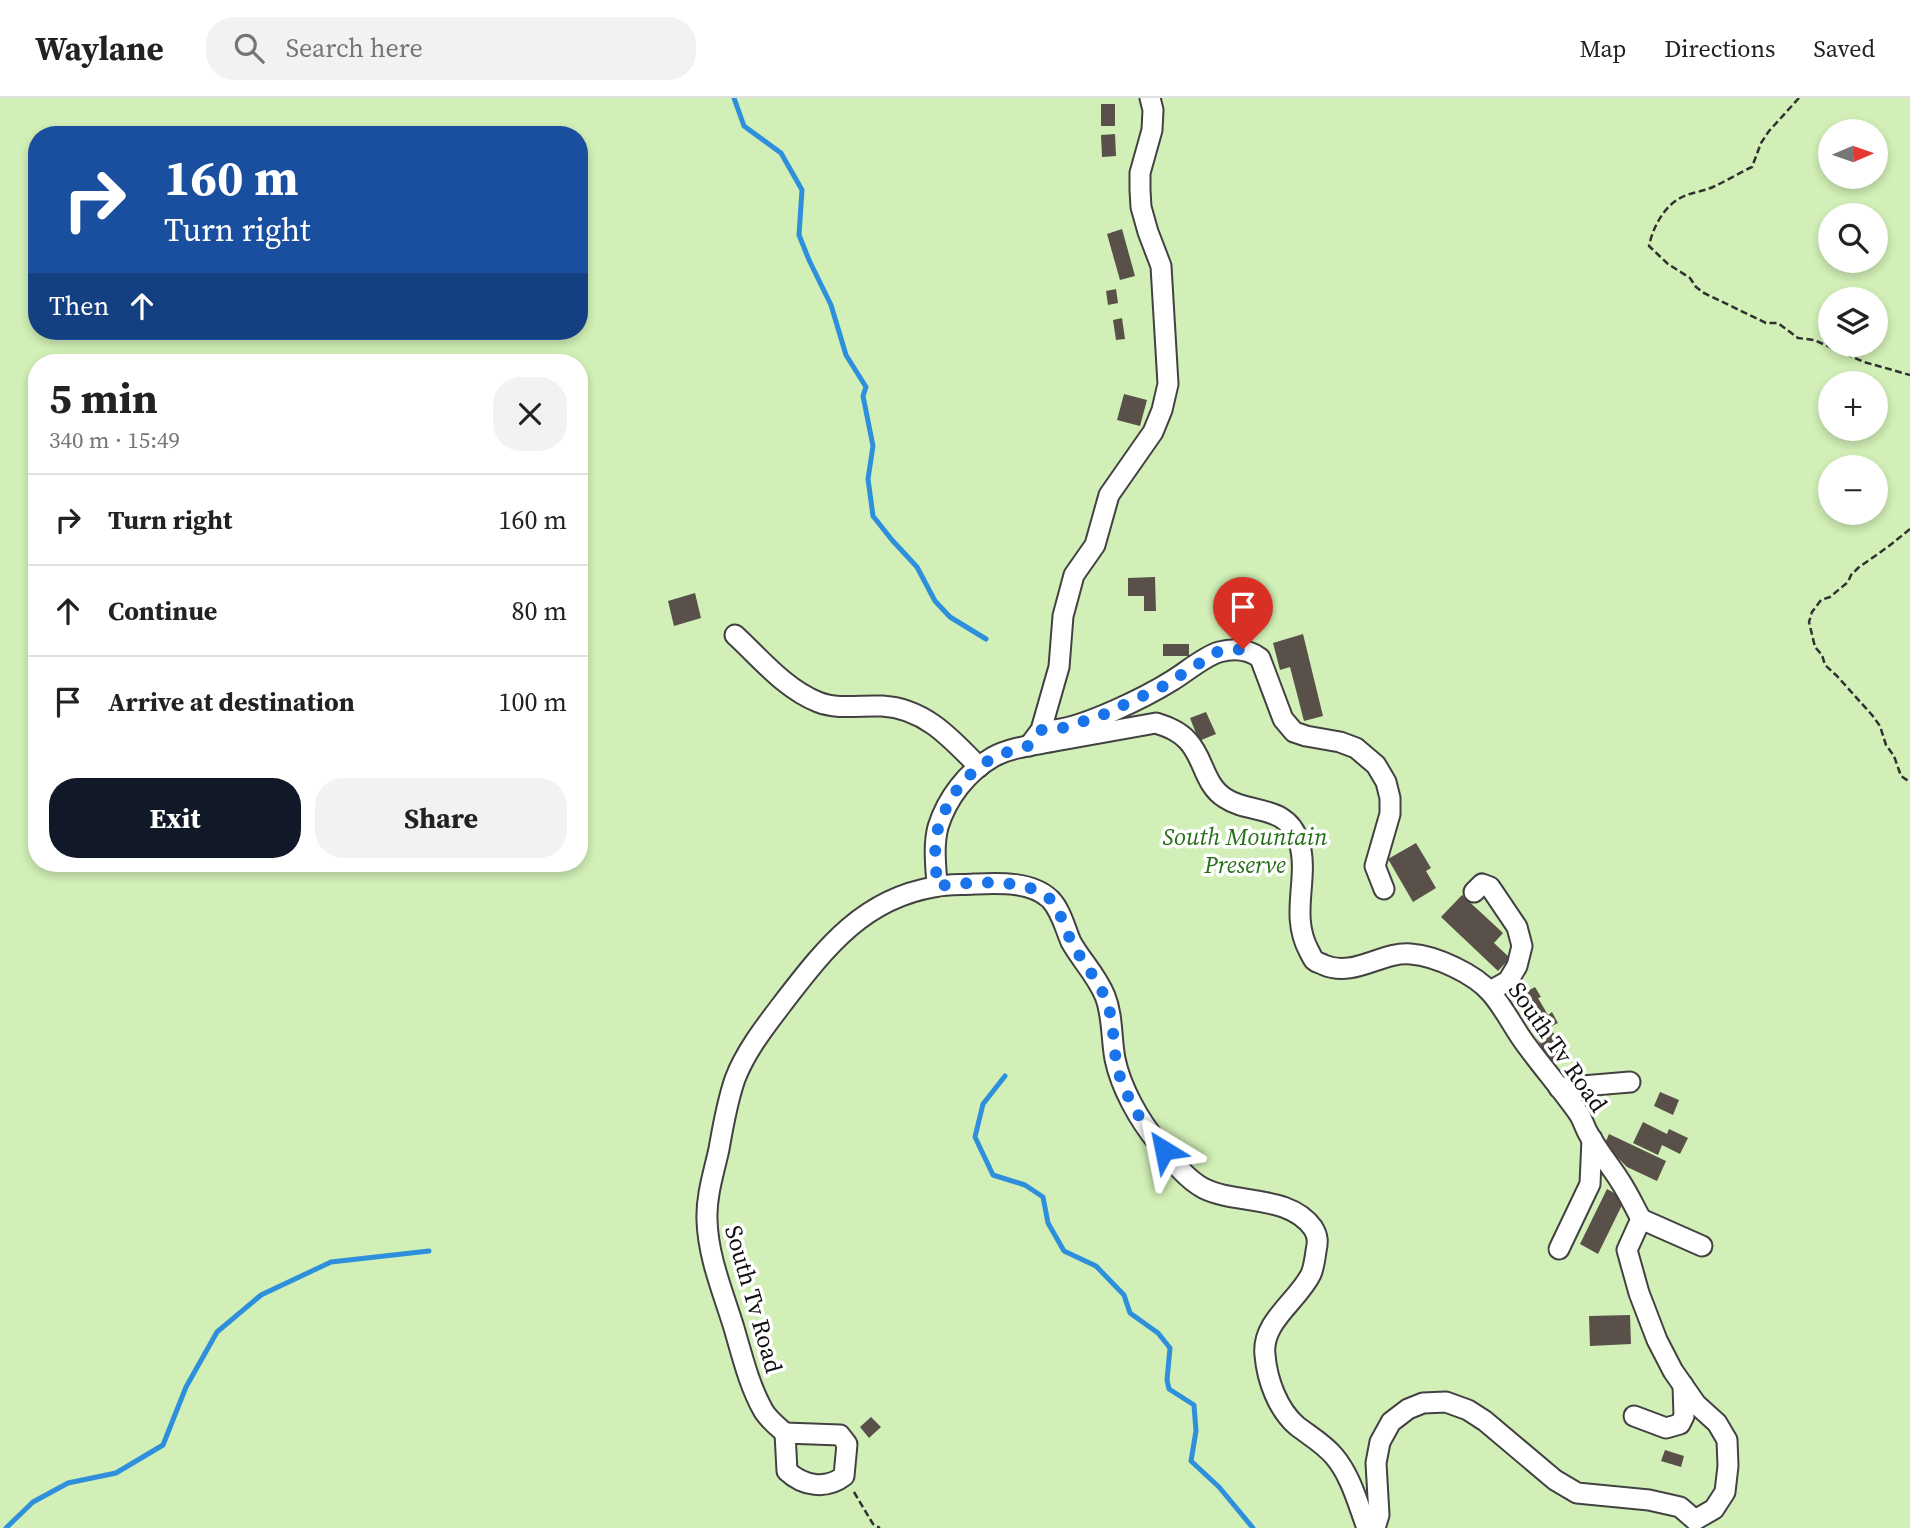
<!DOCTYPE html>
<meta charset="utf-8">
<style>
:root{--surface:#fff;--page:#f2f2f2;--text:#222;--muted:#767676;--line:#e0e0e0;--accent:#111827}
body{margin:0;font-family:"Source Serif 4",serif;background:var(--page);color:var(--text);height:100vh;display:flex;flex-direction:column;font-size:26px;white-space:nowrap}
*{box-sizing:border-box;margin:0}
p{font-size:23px;color:var(--muted)}
.icon{flex:none;width:38px;height:38px;fill:none;stroke:currentColor;stroke-width:2;stroke-linecap:round;stroke-linejoin:round}
.map{position:relative;flex:1;overflow:hidden}
.details{position:absolute;left:28px;top:256px;width:560px;height:518px;display:flex;flex-direction:column;background:var(--surface);border-radius:28px;box-shadow:0 4px 10px #0003}
.details>*{flex:none}
.guide{position:absolute;left:28px;top:28px;width:560px;height:214px;border-radius:28px;box-shadow:0 4px 10px #0003;background:#1a4fa0;color:#fff;overflow:hidden}
.needle{width:46px;rotate:88deg}
.buttons{position:absolute;left:1818px;top:21px;display:grid;gap:14px}
.buttons a{display:grid;place-items:center;width:70px;height:70px;border-radius:50%;background:var(--surface);box-shadow:0 4px 10px #0003;font-size:35px}
.pin{position:absolute;display:grid;place-items:center;width:60px;height:60px;color:#fff;margin:-72px -30px;border-radius:50% 50% 50% 0;rotate:-45deg;box-shadow:0 0 7px #0007}
.pin .icon{rotate:45deg}
.me{position:absolute;width:77px;margin:-38px;rotate:325deg;stroke-linejoin:round;filter:drop-shadow(0 0 5px #0008)}
.turn{display:flex;align-items:center;gap:24px;height:147px;padding:0 21px;font-size:32px}
.turn .icon{width:91px;height:91px;stroke-width:2.5}
.turn b{display:block;font-size:49px;line-height:60px}
.then{display:flex;align-items:center;height:66px;padding:0 21px;background:#0003;gap:14px;font-size:26px}
.round{display:grid;place-items:center;flex:none;width:74px;height:74px;border-radius:28px;background:var(--page)}
.summary{display:flex;align-items:center;justify-content:space-between;height:119px;padding:0 21px}
h1{font-size:42px;font-weight:700;line-height:52px}
.cta{display:flex;gap:14px;margin-top:auto;padding:14px 21px}
.cta a{flex:1;height:80px;border-radius:28px;background:var(--accent);color:#fff;font-size:28px;font-weight:700;line-height:80px;text-align:center}
.cta a+a{background:var(--page);color:var(--text)}
ul{padding:0;list-style:none}
li{display:flex;align-items:center;gap:21px;height:91px;padding:0 21px;border-top:2px solid var(--line)}
li div{flex:1}
li b{display:block;font-size:26px}
li em{font-style:normal}
header{display:flex;align-items:center;gap:42px;box-sizing:border-box;height:98px;padding:0 35px;background:var(--surface);border-bottom:2px solid var(--line)}
header strong{font-size:33px}
nav{display:flex;gap:38px;margin-inline-start:auto;font-size:24px}
.search{width:490px;height:63px;background:var(--page);display:flex;align-items:center;gap:18px;box-sizing:border-box;padding:0 24px;border-radius:28px;color:var(--muted);font-size:26px}
.map>svg:first-child{display:block}
</style>
<header>
<strong>Waylane</strong>
<div class="search"><svg class="icon" aria-label="search" viewBox="0 0 24 24"><circle cx="10" cy="10" r="6"/><path d="M15 15l6 6"/></svg>Search here</div>
<nav><a>Map</a><a>Directions</a><a>Saved</a></nav>
</header>
<div class="map">
<svg width="1910" height="1430" viewBox="0 0 1910 1430">
<rect width="100%" height="100%" fill="#fffdf1"/>
<path fill="#d1efb6" fill-rule="evenodd" d="M0 0H1910V1430H0ZM1830 33H1876V79H1830ZM37 37H579V233H37ZM1830 117H1876V163H1830ZM1830 201H1876V247H1830ZM37 264H579V765H37ZM1830 285H1876V331H1830ZM1830 369H1876V415H1830Z"/>
<g fill="none" stroke-linecap="round" stroke-linejoin="round">
<g stroke="#2e90dc" stroke-width="5">
<polyline points="734,0 744,28 781,55 802,92 799,137 809,162 831,207 846,257 866,289 863,298 873,348 868,381 873,418 892,442 917,469 935,503 950,519 986,541"/>
<polyline points="1005,978 983,1006 975,1039 993,1077 1025,1087 1043,1099 1048,1125 1064,1153 1096,1168 1124,1197 1130,1215 1158,1235 1170,1250 1167,1282 1169,1291 1194,1307 1196,1333 1191,1363 1219,1389 1253,1430"/>
<polyline points="6,1430 33,1404 68,1385 116,1375 163,1347 186,1289 217,1234 261,1197 331,1164 429,1153"/>
</g>
</g>
<g fill="#59504a">
<rect x="1101" y="6" width="14" height="22"/>
<polygon points="1115,36 1116,58 1102,59 1101,37"/>
<polygon points="1122,131 1135,178 1120,182 1107,136"/>
<polygon points="1116,191 1118,205 1108,207 1106,193"/>
<polygon points="1122,220 1125,241 1116,242 1113,222"/>
<polygon points="1124,296 1147,302 1140,328 1117,322"/>
<polygon points="1155,479 1156,513 1144,513 1144,498 1128,498 1128,480"/>
<polygon points="695,495 701,520 674,528 668,503"/>
<polygon points="1303,536 1323,618 1304,623 1290,569 1280,572 1273,545"/>
<rect x="1163" y="546" width="26" height="12"/>
<polygon points="1206,614 1216,636 1199,643 1190,620"/>
<polygon points="1416,745 1431,770 1426,773 1436,790 1413,804 1388,761"/>
<polygon points="1462,797 1503,835 1494,845 1510,860 1498,873 1441,819"/>
<polygon points="1535,889 1541,899 1538,900 1548,917 1552,914 1558,925 1550,929 1566,957 1551,966 1515,900"/>
<polygon points="1660,994 1679,1002 1673,1017 1654,1008"/>
<polygon points="1643,1024 1667,1036 1669,1031 1688,1040 1680,1056 1662,1047 1658,1057 1633,1045"/>
<polygon points="1609,1036 1666,1063 1657,1083 1627,1069 1612,1054 1606,1043"/>
<polygon points="1607,1091 1625,1101 1598,1156 1580,1146"/>
<polygon points="1630,1217 1631,1246 1590,1248 1589,1218"/>
<polygon points="871,1319 881,1329 869,1340 860,1329"/>
<polygon points="1665,1352 1684,1358 1681,1369 1661,1363"/>
</g>
<g fill="none" stroke-linecap="round" stroke-linejoin="round">
<defs>
<g id="minor">
<path d="M735 537C760 560 785 591 818 604 838 612 861 607 882 608 924 610 951 640 979 669"/>
<path d="M1054 632C1085 629 1146 599 1173 582 1186 574 1205 558 1219 554 1234 550 1248 551 1260 560L1283 621 1294 634 1306 638 1340 644 1356 650 1376 667 1386 684 1390 700V716L1375 768 1384 791"/>
<polyline points="1029,648 1041,632 1059,569 1063,518 1074,477 1095,447 1109,397 1153,334 1162,312 1168,286 1161,168 1148,134 1141,109 1140,92 1140,75 1152,32 1153,12 1150,0"/>
<path d="M937 788C936 769 933 748 938 729 947 700 967 674 993 659 1011 649 1035 647 1055 643 1089 637 1122 631 1156 625 1168 629 1179 633 1188 643 1204 660 1204 687 1225 700 1250 717 1287 705 1299 744 1310 780 1289 816 1309 853 1310 855 1313 861 1314 862 1317 865 1321 865 1324 867 1354 880 1382 853 1411 856 1436 858 1475 876 1491 895 1505 911 1514 931 1527 948 1544 971 1562 992 1579 1016 1583 1022 1584 1028 1588 1035 1597 1052 1610 1067 1620 1083 1628 1095 1634 1108 1641 1121L1627 1152 1639 1195 1657 1242 1673 1273 1696 1306 1717 1325 1727 1342 1728 1368 1725 1394 1714 1411 1695 1422 1680 1409 1649 1402 1577 1395 1555 1382 1485 1323 1468 1312 1446 1304 1423 1305 1408 1311 1391 1324 1380 1344 1376 1365 1379 1417 1375 1430"/>
<polyline points="1474,794 1482,786 1490,789 1517,829 1522,848 1517,868 1508,883 1490,893"/>
<polyline points="1559,990 1630,984"/>
<polyline points="1641,1121 1702,1148"/>
<polyline points="1559,1151 1590,1086 1592,1041"/>
<polyline points="1634,1318 1666,1330 1680,1326 1684,1318 1683,1287"/>
<path d="M785 1335C777 1328 768 1321 763 1312 749 1287 742 1257 734 1230 723 1194 708 1159 707 1122 706 1098 714 1074 719 1051 723 1028 727 1004 735 981 746 952 767 926 786 901 827 848 864 801 934 789 947 786 961 787 974 786 998 785 1031 783 1050 801 1061 812 1065 830 1071 844 1081 862 1097 878 1105 898 1113 918 1111 940 1115 961 1121 990 1139 1022 1158 1045 1171 1061 1185 1080 1203 1090 1236 1107 1289 1096 1313 1130 1318 1138 1318 1144 1316 1153 1315 1160 1314 1169 1311 1176 1298 1203 1261 1224 1265 1257 1267 1282 1278 1312 1297 1328 1310 1338 1324 1346 1334 1358 1351 1378 1358 1406 1367 1430"/>
<path d="M785 1335 840 1337 847 1346 844 1378C826 1392 803 1388 787 1373Z"/>
</g>
</defs>
<use href="#minor" stroke="#424242" stroke-width="23"/>
<g stroke="#313131" stroke-width="2.5" stroke-dasharray="7 3.5" stroke-linecap="butt">
<path d="M1799 0 1769 33 1761 45 1752 69C1739 75 1726 83 1713 89 1704 93 1695 94 1687 97 1666 104 1653 128 1649 148L1668 166 1690 180 1696 189 1704 195 1766 225H1778L1798 240 1814 242 1864 264 1910 277"/>
<polyline points="1910,431 1889,448 1858,470 1851,477 1848,484 1830,499 1821,502 1812,514 1809,524 1815,549 1822,557 1825,567 1837,578 1872,617 1880,628 1886,647 1894,658 1901,678 1910,684"/>
<polyline points="854,1394 873,1426 880,1430"/>
</g>
<use href="#minor" stroke="#fff" stroke-width="19"/>
</g>
<g fill="none" stroke-linecap="round" stroke-linejoin="round">
<path stroke="#1a73e8" stroke-width="12" stroke-dasharray="0 21.6" d="M1164 1052C1146 1031 1129 1005 1120 979 1113 958 1115 937 1110 915 1104 888 1085 869 1072 845 1065 831 1061 814 1051 802 1047 798 1039 793 1033 791 1007 781 965 785 937 788L935 755 938 730 949 703 964 682 979 669 995 658 1028 648 1041 632 1059 631 1100 618 1162 589 1217 554 1243 551"/>
</g>
<g text-anchor="middle" dominant-baseline="central" stroke-width="7" stroke-linejoin="round" paint-order="stroke">
<g font-size="24" font-style="italic" fill="#266f17" stroke="#fff">
<text x="1245" y="738">South Mountain<tspan x="1245" dy="28">Preserve</tspan></text>
</g>
<g font-size="24" fill="#0f0f0f" stroke="#fff">
<text transform="translate(1558 949) rotate(55)">South Tv Road</text>
<text transform="translate(754 1201) rotate(74)">South Tv Road</text>
</g>
</g>
</svg>
<div class="buttons">
<a><svg class="needle" viewBox="-14 -14 28 28"><path d="M0-13l5 13h-10z" fill="#e53935"/><path d="M0 13l5-13h-10z" fill="#767676"/></svg></a>
<a><svg class="icon" aria-label="search" viewBox="0 0 24 24"><circle cx="10" cy="10" r="6"/><path d="M15 15l6 6"/></svg></a>
<a><svg class="icon" aria-label="layers" viewBox="0 0 24 24"><path d="M12 4l9 5-9 5-9-5zM3 14l9 5 9-5"/></svg></a>
<a>+</a>
<a>−</a>
</div>
<div class="pin" style="left:1243px;top:551px;background:#d93025"><svg class="icon" aria-label="arrive" viewBox="0 0 24 24"><path d="M6 21V4h12l-3 4 3 4H6"/></svg></div>
<svg class="me" style="left:1164px;top:1052px" viewBox="-20 -20 40 40"><path d="M0-17L14 15 0 8-14 15z" fill="#1a73e8" stroke="#fff" stroke-width="4"/></svg>
<div class="guide">
<div class="turn"><svg class="icon" aria-label="right" viewBox="0 0 24 24"><path d="M7 20v-9h11M14 6l5 5-5 5"/></svg><div><b>160 m</b>Turn right</div></div>
<div class="then">Then<svg class="icon" aria-label="ahead" viewBox="0 0 24 24"><path d="M12 20V5M6 11l6-6 6 6"/></svg></div>
</div>
<section class="details">
<div class="summary"><div><h1>5 min</h1><p>340 m · 15:49</p></div><a class="round"><svg class="icon" aria-label="close" viewBox="0 0 24 24"><path d="M6 6l12 12M18 6L6 18"/></svg></a></div>
<ul>
<li><svg class="icon" aria-label="right" viewBox="0 0 24 24"><path d="M7 20v-9h11M14 6l5 5-5 5"/></svg><div><b>Turn right</b></div><em>160 m</em></li>
<li><svg class="icon" aria-label="ahead" viewBox="0 0 24 24"><path d="M12 20V5M6 11l6-6 6 6"/></svg><div><b>Continue</b></div><em>80 m</em></li>
<li><svg class="icon" aria-label="arrive" viewBox="0 0 24 24"><path d="M6 21V4h12l-3 4 3 4H6"/></svg><div><b>Arrive at destination</b></div><em>100 m</em></li>
</ul>
<div class="cta"><a>Exit</a><a>Share</a></div>
</section>
</div>
